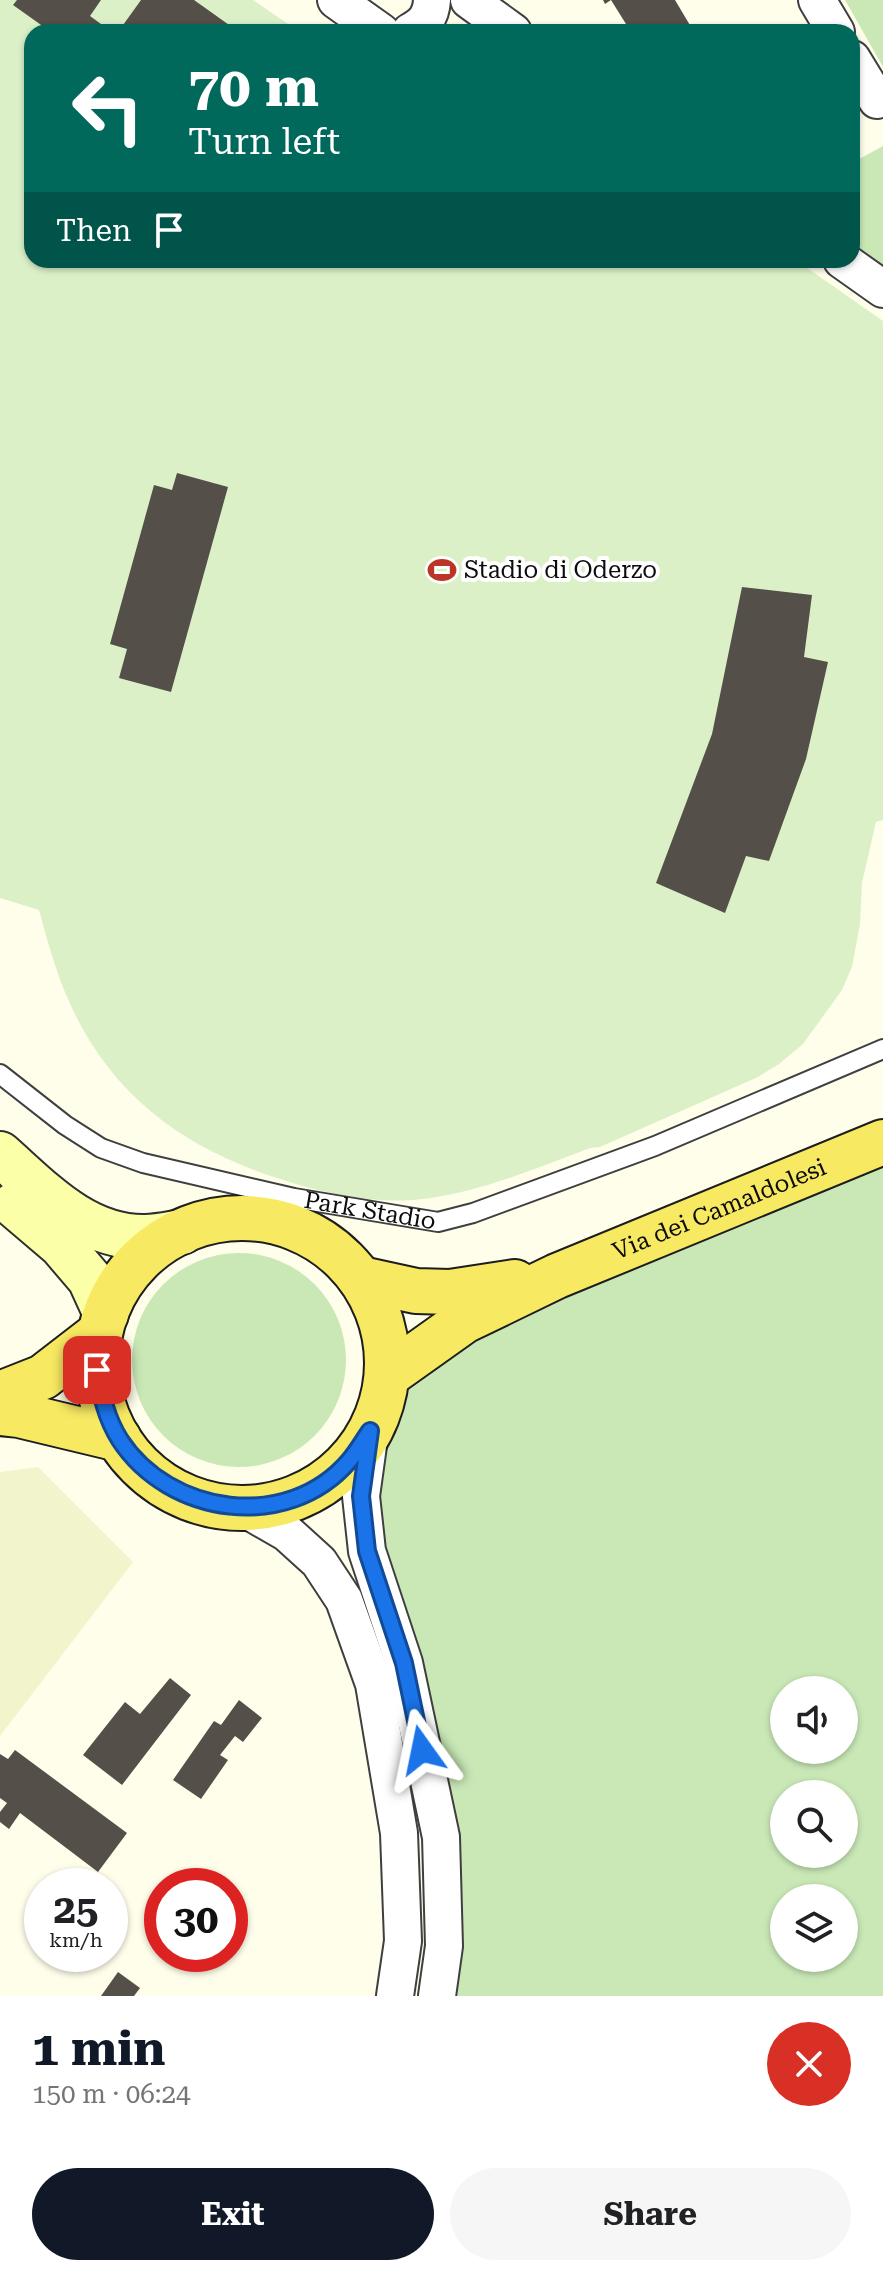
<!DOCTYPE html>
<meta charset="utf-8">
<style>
:root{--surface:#fff;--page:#f6f6f6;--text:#202124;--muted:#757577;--accent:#111827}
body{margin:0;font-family:"Roboto Serif",serif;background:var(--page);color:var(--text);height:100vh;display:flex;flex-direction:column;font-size:30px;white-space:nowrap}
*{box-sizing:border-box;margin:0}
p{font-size:26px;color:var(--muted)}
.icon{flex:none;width:44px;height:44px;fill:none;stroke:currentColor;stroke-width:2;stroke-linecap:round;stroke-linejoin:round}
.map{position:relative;height:1996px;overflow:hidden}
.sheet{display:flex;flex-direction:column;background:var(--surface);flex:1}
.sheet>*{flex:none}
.banner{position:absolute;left:24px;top:24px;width:836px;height:244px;border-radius:24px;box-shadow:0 2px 6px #0004;background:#00695c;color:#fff;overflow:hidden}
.controls{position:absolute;left:770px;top:1676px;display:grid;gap:16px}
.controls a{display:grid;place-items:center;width:88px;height:88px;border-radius:50%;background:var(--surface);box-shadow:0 2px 6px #0004;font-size:40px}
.speed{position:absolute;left:24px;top:1868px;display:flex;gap:16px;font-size:40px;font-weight:700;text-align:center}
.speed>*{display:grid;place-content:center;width:104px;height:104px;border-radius:50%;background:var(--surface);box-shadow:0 2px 6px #0004;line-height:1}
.speed small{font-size:20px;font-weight:400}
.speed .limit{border:12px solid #d22;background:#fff;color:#111}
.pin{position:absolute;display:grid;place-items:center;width:68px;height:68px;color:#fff;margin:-34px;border-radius:16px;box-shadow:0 4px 12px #0006}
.me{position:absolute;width:88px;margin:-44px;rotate:348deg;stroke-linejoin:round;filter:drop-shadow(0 0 6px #0008)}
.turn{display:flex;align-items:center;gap:28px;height:168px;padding:0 32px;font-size:36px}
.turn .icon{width:104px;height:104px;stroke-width:2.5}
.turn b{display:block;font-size:56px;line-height:68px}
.then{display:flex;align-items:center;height:76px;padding:0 32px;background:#0003;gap:16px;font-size:30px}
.round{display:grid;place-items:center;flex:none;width:84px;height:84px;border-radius:42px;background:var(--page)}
.summary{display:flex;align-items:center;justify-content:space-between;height:136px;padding:0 32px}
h1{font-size:48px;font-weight:700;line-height:60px;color:var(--accent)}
.button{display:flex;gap:16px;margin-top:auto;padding:16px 32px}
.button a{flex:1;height:92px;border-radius:48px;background:var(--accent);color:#fff;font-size:32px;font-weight:700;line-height:92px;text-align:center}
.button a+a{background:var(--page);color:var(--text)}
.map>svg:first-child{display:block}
</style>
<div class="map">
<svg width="883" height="1996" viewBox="0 0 883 1996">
<rect width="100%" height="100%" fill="#fffeeb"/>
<polygon fill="#f2f4cc" points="38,1467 133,1562 0,1736 0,1472"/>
<g fill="#c9e8b6" fill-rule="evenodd">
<polygon points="845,0 883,0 883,67"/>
<polygon points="883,146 883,272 852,250 852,163"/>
<path d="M883 1142V1996H437L444 1946 379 1585 370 1431 382 1404 388 1375ZM784 1690H844V1750H784ZM784 1794H844V1854H784ZM784 1898H844V1958H784Z"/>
<circle cx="239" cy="1360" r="107"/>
</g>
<path fill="#dcf0c8" d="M0 0H253L300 32H32V260H796L883 321V820L876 822 862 883 860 924 852 967 842 990 803 1044 779 1064 758 1077 600 1147 590 1148C537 1168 480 1192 423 1199 373 1205 321 1193 274 1177 178 1145 108 1092 67 997 55 969 47 939 39 910L0 898Z"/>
<g fill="#554f49">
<polygon points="17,0 101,0 90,16 112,32 80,30 79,32 51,32 13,5"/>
<polygon points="141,0 194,0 239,32 118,32"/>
<polygon points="603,0 675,0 694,32 631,32 611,0 605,4"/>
<polygon points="177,473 228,487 171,692 119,678 127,649 110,644 154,485 172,490"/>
<polygon points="742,587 812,595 804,657 828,662 806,759 769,861 746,856 725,913 656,883 712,734"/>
<polygon points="170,1678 191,1695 122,1785 83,1755 125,1702 140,1714"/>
<polygon points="239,1700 262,1718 243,1742 235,1736 220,1755 228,1760 201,1799 173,1780 214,1721 221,1725"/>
<polygon points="15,1750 127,1833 98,1872 20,1813 9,1829 0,1822 0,1812 7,1803 0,1798 0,1754 8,1759"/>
<polygon points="118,1972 140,1988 134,1996 101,1996"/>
</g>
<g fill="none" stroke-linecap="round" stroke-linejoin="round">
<defs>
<g id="lane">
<path id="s1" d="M0 1074 65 1125 101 1148 143 1163 294 1198 438 1222 473 1213 655 1146 883 1049"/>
</g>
<g id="street">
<polyline points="336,0 381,32"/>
<polyline points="469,0 513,32"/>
<polyline points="817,0 836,32"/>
<path d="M410 32C424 24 431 17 432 0"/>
<polyline points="852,59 877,100 883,97"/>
<polyline points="842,260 883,289"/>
<polyline points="370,1431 361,1496 367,1551 404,1663 441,1837 444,1946 437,1996"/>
<polyline points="242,1507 287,1533 319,1562 344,1600 374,1684 399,1833 403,1941 395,1996"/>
</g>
<g id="secondary">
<path d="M0 1154C42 1191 84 1238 145 1237 157 1237 170 1234 182 1232"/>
<polyline points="14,1205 61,1245 90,1279 106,1314"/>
</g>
<g id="primary">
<circle cx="242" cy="1363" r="145"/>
<polyline points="361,1279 416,1291 450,1292 515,1282"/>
<path id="s2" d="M388 1375 464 1321 557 1276 883 1142"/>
<polyline points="0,1394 43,1377 100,1333"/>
<polyline points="0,1413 19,1415 119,1439"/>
</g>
</defs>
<use href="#lane" stroke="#3f3f3f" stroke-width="22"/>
<use href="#street" stroke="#3f3f3f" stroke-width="40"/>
<use href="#secondary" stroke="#2e2e2e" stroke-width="48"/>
<use href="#primary" stroke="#1d1d1d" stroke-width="48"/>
<use href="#lane" stroke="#fff" stroke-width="18"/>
<use href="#street" stroke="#fff" stroke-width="36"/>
<use href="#secondary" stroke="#fbffa7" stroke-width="44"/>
<use href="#primary" stroke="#f8e962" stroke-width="44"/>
</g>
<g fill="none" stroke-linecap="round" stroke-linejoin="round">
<defs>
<path id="route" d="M97 1370C101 1394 106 1418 120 1440 169 1515 287 1533 349 1461 357 1452 363 1441 370 1431L361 1496 367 1551 404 1663 422 1750"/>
</defs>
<use href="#route" stroke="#114b97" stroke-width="20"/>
<use href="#route" stroke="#1a73e8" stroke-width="14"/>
</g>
<defs>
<symbol id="stadium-bare" viewBox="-9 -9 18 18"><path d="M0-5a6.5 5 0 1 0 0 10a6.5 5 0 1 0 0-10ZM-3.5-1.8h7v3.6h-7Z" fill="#bb3425" stroke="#fff" stroke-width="2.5" paint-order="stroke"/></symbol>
</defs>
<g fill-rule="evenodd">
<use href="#stadium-bare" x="422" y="550" width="40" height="40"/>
</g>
<g text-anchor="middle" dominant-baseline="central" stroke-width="8" stroke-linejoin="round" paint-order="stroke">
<g font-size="24" fill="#0c0c0c" stroke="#fff" text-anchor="start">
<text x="464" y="570">Stadio di Oderzo</text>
</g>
<g font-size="24" fill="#0c0c0c" stroke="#fff">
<text stroke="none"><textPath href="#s1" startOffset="402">Park Stadio</textPath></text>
<text stroke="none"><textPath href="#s2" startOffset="372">Via dei Camaldolesi</textPath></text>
</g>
</g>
</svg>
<div class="controls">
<a><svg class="icon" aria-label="sound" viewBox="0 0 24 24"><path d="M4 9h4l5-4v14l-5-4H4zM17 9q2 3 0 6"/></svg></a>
<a><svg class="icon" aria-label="search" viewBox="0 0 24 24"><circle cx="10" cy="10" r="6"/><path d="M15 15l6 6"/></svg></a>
<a><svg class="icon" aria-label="layers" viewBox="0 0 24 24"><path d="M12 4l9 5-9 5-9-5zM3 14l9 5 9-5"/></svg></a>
</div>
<div class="speed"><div>25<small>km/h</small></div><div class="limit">30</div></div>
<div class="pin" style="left:97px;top:1370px;background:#d93025"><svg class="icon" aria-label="arrive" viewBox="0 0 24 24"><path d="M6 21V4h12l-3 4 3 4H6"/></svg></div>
<svg class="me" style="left:422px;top:1750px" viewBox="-20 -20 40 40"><path d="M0-17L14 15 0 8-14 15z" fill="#1a73e8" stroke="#fff" stroke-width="4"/></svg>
<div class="banner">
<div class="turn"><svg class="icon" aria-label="left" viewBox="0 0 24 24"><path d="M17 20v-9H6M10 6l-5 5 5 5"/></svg><div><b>70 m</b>Turn left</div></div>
<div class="then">Then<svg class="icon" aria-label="arrive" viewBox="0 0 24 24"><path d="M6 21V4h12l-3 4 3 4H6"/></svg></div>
</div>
</div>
<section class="sheet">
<div class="summary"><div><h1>1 min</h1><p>150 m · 06:24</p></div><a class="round" style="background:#d93025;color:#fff"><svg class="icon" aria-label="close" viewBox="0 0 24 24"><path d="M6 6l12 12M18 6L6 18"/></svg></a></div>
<div class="button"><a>Exit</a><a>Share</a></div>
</section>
